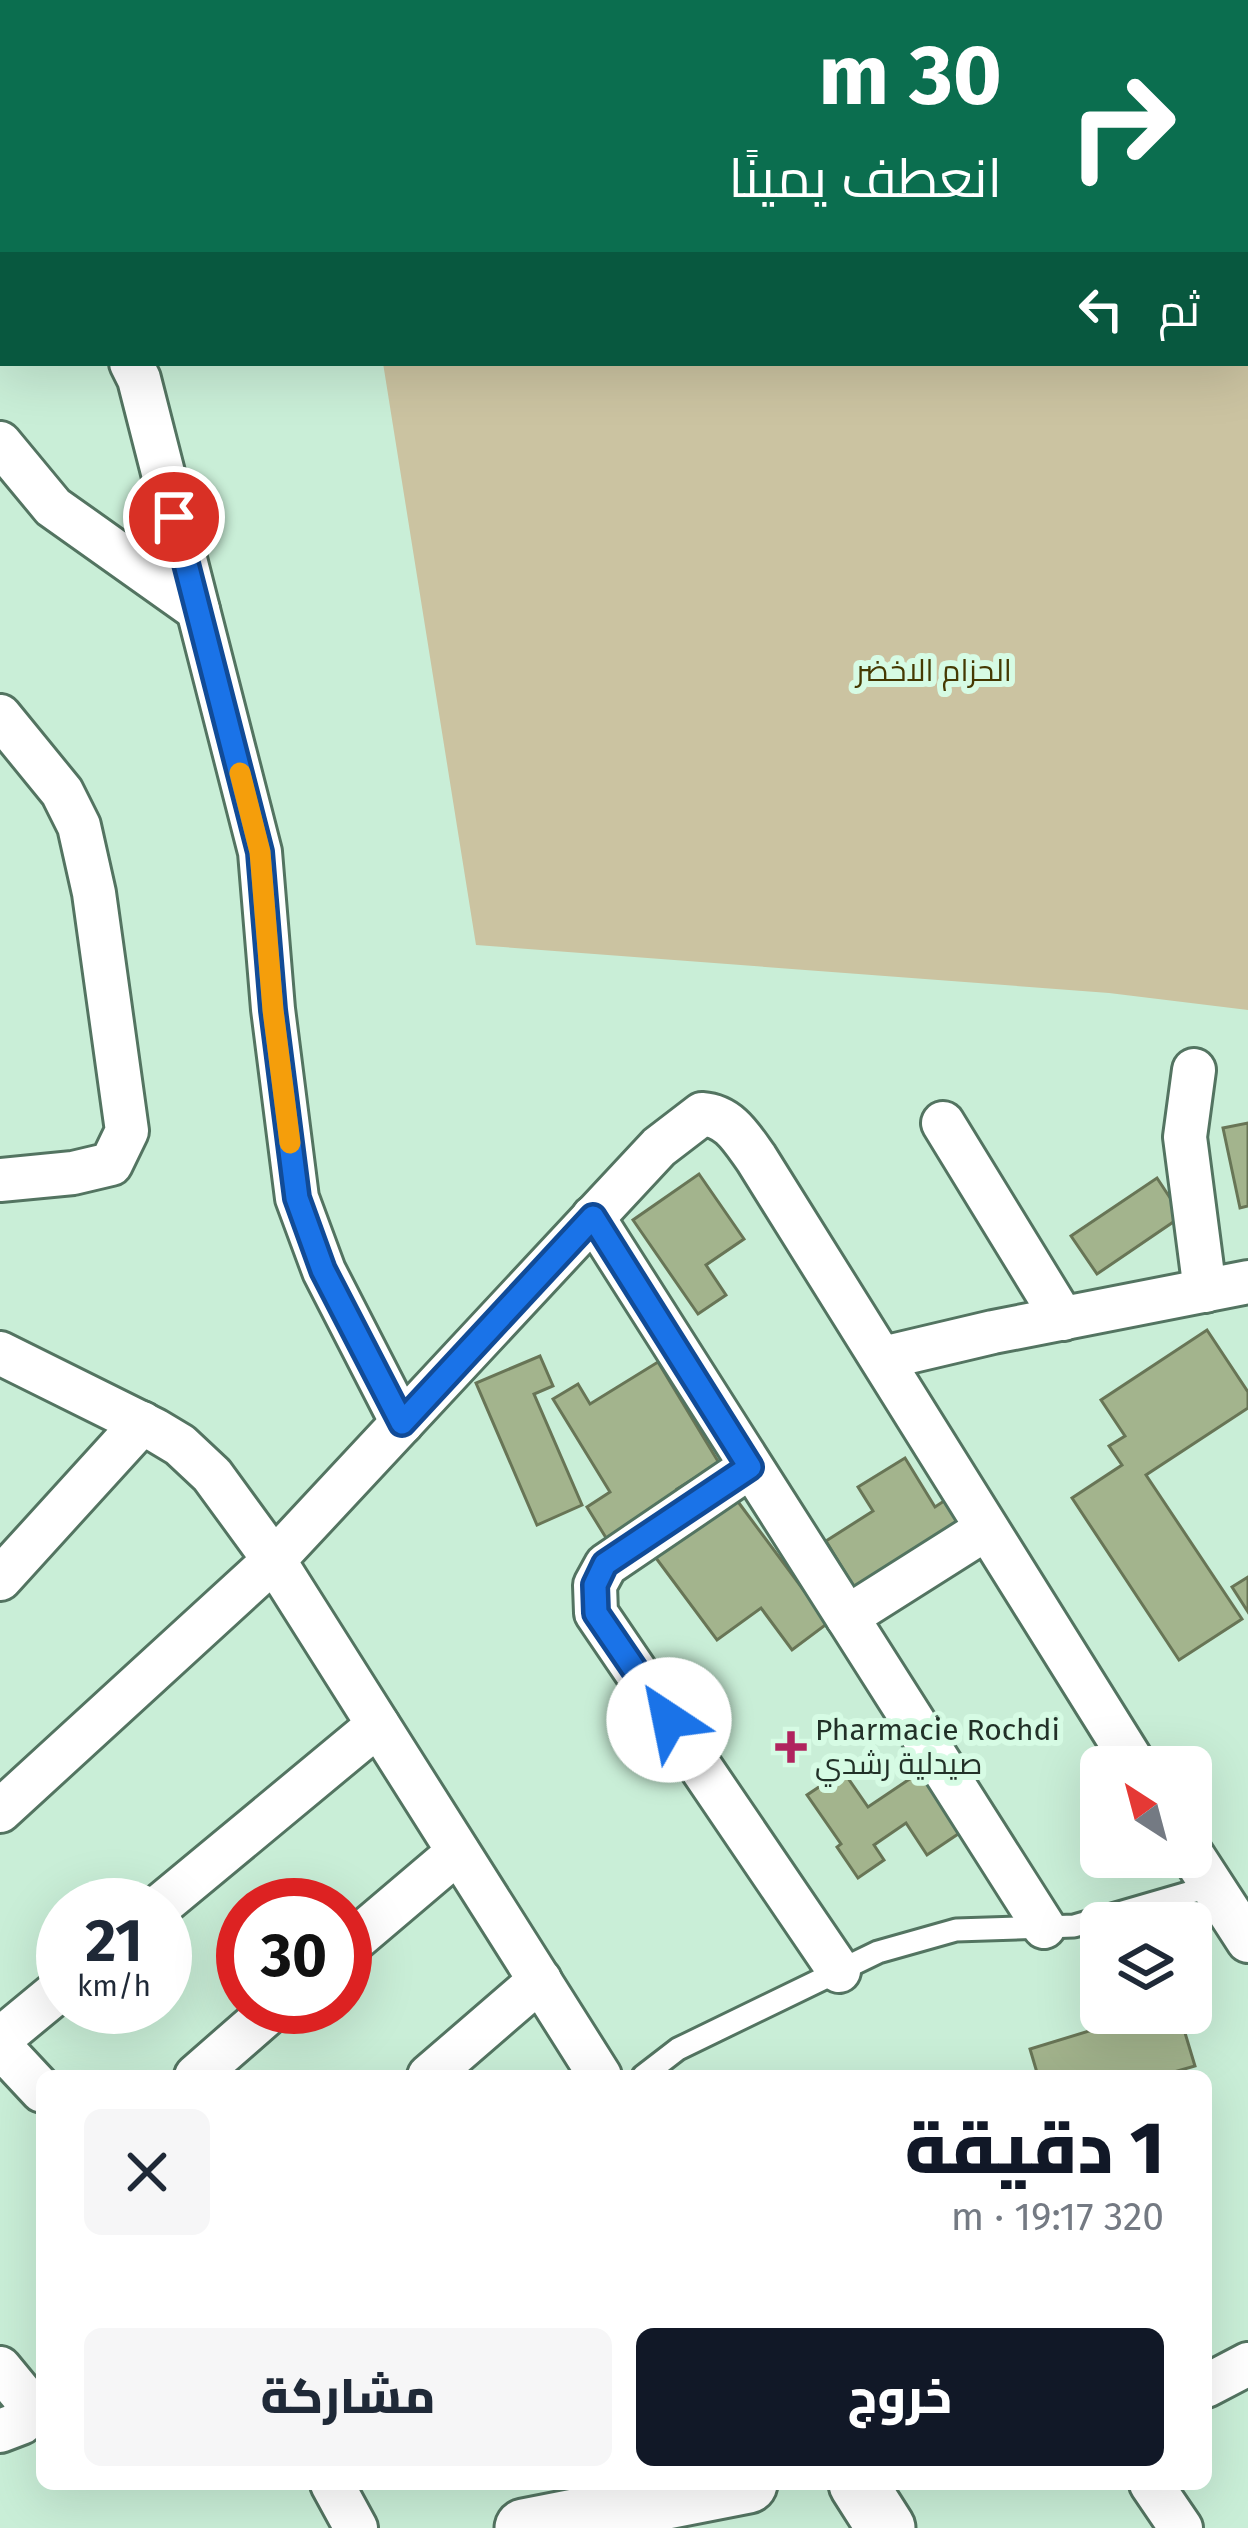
<!DOCTYPE html>
<html lang="ar">
<meta charset="utf-8">
<style>
:root{--surface:#fff;--page:#f6f6f7;--text:#1f2937;--muted:#747a83;--accent:#111827}
body{margin:0;font-family:"Fira Sans",Cairo,sans-serif;background:var(--page);color:var(--text);direction:rtl;height:100vh;display:flex;flex-direction:column;font-size:45px;white-space:nowrap}
*{box-sizing:border-box;margin:0}
p{font-size:39px;color:var(--muted)}
.icon{flex:none;width:66px;height:66px;fill:none;stroke:currentColor;stroke-width:2;stroke-linecap:round;stroke-linejoin:round}
.map{position:relative;flex:1;overflow:hidden;direction:ltr}
.sheet{position:absolute;left:36px;top:2070px;width:1176px;height:420px;display:flex;flex-direction:column;background:var(--surface);border-radius:18px;box-shadow:0 12px 48px #0002;direction:rtl}
.sheet>*{flex:none}
.banner{position:absolute;left:0px;top:0px;width:1248px;height:366px;box-shadow:0 12px 48px #0002;direction:rtl;background:#0b6e4f;color:#fff;overflow:hidden}
.needle{width:78px;rotate:324deg}
.controls{position:absolute;left:1080px;top:1746px;display:grid;gap:24px}
.controls a{display:grid;place-items:center;width:132px;height:132px;border-radius:18px;background:var(--surface);box-shadow:0 12px 48px #0002;font-size:60px}
.speed{position:absolute;left:36px;top:1878px;display:flex;gap:24px;font-size:60px;font-weight:700;text-align:center}
.speed>*{display:grid;place-content:center;width:156px;height:156px;border-radius:50%;background:var(--surface);box-shadow:0 12px 48px #0002;line-height:1}
.speed small{font-size:30px;font-weight:400}
.speed .limit{border:18px solid #d22;background:#fff;color:#111}
.pin{position:absolute;display:grid;place-items:center;width:102px;height:102px;color:#fff;margin:-51px;border:6px solid #fff;border-radius:50%;box-shadow:0 3px 12px #0007}
.me{position:absolute;width:132px;margin:-66px;rotate:326deg;stroke-linejoin:round;filter:drop-shadow(0 0 9px #0008)}
.turn{display:flex;align-items:center;gap:42px;height:252px;padding:0 48px;font-size:54px}
.turn .icon{width:156px;height:156px;stroke-width:2.5}
.turn b{display:block;font-size:84px;line-height:102px}
.then{display:flex;align-items:center;height:114px;padding:0 48px;background:#0003;gap:24px;font-size:45px}
.round{display:grid;place-items:center;flex:none;width:126px;height:126px;border-radius:18px;background:var(--page)}
.overview{display:flex;align-items:center;justify-content:space-between;height:204px;padding:0 48px}
h1{font-size:72px;font-weight:800;line-height:90px;color:var(--accent)}
.primary-button{display:flex;gap:24px;margin-top:auto;padding:24px 48px}
.primary-button a{flex:1;height:138px;border-radius:18px;background:var(--accent);color:#fff;font-size:48px;font-weight:800;line-height:138px;text-align:center}
.primary-button a+a{background:var(--page);color:var(--text)}
.map>svg:first-child{display:block}
</style>
<div class="map">
<svg width="1248" height="2528" viewBox="0 0 1248 2528">
<rect width="100%" height="100%" fill="#c9eed7"/>
<polygon fill="#cbc3a1" points="432,0 1248,0 1248,1010 1109,993 476,945 383,363 1245,363 1245,3 429,3"/>
<g fill="#a3b48d" stroke="#687556" stroke-width="3">
<polygon points="1248,1123 1248,1206 1240,1208 1223,1128"/>
<polygon points="699,1174 744,1239 706,1265 726,1295 698,1314 633,1220"/>
<polygon points="1157,1178 1182,1216 1097,1274 1071,1236"/>
<polygon points="1207,1330 1248,1392 1248,1408 1146,1475 1242,1619 1179,1660 1072,1498 1122,1465 1109,1446 1125,1436 1101,1400"/>
<polygon points="540,1356 553,1386 534,1394 582,1505 537,1525 476,1383"/>
<polygon points="658,1362 719,1463 677,1489 681,1496 608,1541 587,1507 610,1492 553,1399 578,1384 590,1404"/>
<polygon points="905,1458 935,1507 947,1499 962,1523 855,1589 826,1541 873,1511 858,1487"/>
<polygon points="733,1495 828,1623 792,1650 761,1608 717,1640 653,1554"/>
<polygon points="1248,1577 1248,1612 1232,1587"/>
<polygon points="923,1770 964,1830 927,1855 906,1823 874,1845 884,1860 858,1878 837,1847 841,1844 807,1795 843,1771 868,1807"/>
<polygon points="1148,2013 1179,2013 1195,2066 1160,2076 1038,2076 1030,2049"/>
</g>
<g fill="none" stroke-linecap="round" stroke-linejoin="round">
<defs>
<polyline id="lane" points="643,2076 678,2049 878,1952 956,1930 1074,1926 1212,1886"/>
<g id="street">
<polyline points="0,169 3,172"/>
<polyline points="131,363 139,379 260,852 273,1009 297,1198 324,1271 402,1423"/>
<polyline points="0,443 53,507 198,610"/>
<polyline points="0,716 62,792 79,826 94,893 127,1131 111,1164 73,1173 0,1180"/>
<polyline points="1194,1070 1185,1137 1205,1291"/>
<polyline points="943,1123 1063,1319"/>
<polyline points="593,1217 1044,1927"/>
<polyline points="0,1353 155,1430 180,1445 212,1475 274,1560 600,2076"/>
<polyline points="883,1358 993,1332 1248,1282"/>
<polyline points="750,1467 606,1565 595,1585 596,1613 839,1971"/>
<polyline points="0,1579 142,1423"/>
<polyline points="847,1617 986,1529"/>
<path d="M0 1811 274 1560 659 1147 702 1114C729 1116 741 1137 756 1158L1136 1767"/>
<polyline points="1191,1853 1248,1941"/>
<polyline points="161,1905 378,1725"/>
<polyline points="345,1948 458,1852"/>
<polyline points="0,2039 63,1987"/>
<polyline points="0,2046 42,2091"/>
<polyline points="196,2076 275,2007"/>
<polyline points="429,2076 540,1980"/>
<polyline points="0,2368 28,2402 21,2423 0,2431"/>
<polyline points="1206,2386 1248,2364"/>
<polyline points="332,2484 356,2528"/>
<polyline points="1151,2484 1181,2528"/>
</g>
<g id="secondary">
<polyline points="858,2484 886,2528"/>
<polyline points="524,2528 748,2484"/>
</g>
</defs>
<use href="#lane" stroke="#537461" stroke-width="27"/>
<use href="#street" stroke="#537461" stroke-width="48"/>
<use href="#secondary" stroke="#537461" stroke-width="63"/>
<use href="#lane" stroke="#fff" stroke-width="21"/>
<use href="#street" stroke="#fff" stroke-width="42"/>
<use href="#secondary" stroke="#fff" stroke-width="57"/>
</g>
<g fill="none" stroke-linecap="round" stroke-linejoin="round">
<defs>
<polyline id="route" points="174,517 260,852 273,1010 297,1198 323,1270 402,1423 593,1217 750,1467 605,1564 595,1585 596,1613 669,1720"/>
</defs>
<use href="#route" stroke="#114b97" stroke-width="30"/>
<use href="#route" stroke="#1a73e8" stroke-width="21"/>
<polyline stroke="#f59e0b" stroke-width="21" points="240,773 260,852 273,1010 290,1143"/>
</g>
<path fill="#b0235e" stroke="#d6fbe4" stroke-width="4.5" d="M785 1729h12v12h12v12h-12v12h-12v-12h-12v-12h12z"/>
<g text-anchor="middle" dominant-baseline="central" stroke-width="12" stroke-linejoin="round" paint-order="stroke">
<g font-size="30" fill="#453902" stroke="#d6fbe4">
<text x="934" y="671">الحزام الاخضر</text>
</g>
<g font-size="30" fill="#223128" stroke="#d6fbe4" text-anchor="start">
<text x="815" y="1730">Pharmacie Rochdi<tspan x="815" dy="34">صيدلية رشدي</tspan></text>
</g>
</g>
</svg>
<div class="controls">
<a><svg class="needle" viewBox="-14 -14 28 28"><path d="M0-13l5 13h-10z" fill="#e53935"/><path d="M0 13l5-13h-10z" fill="#747a83"/></svg></a>
<a><svg class="icon" aria-label="layers" viewBox="0 0 24 24"><path d="M12 4l9 5-9 5-9-5zM3 14l9 5 9-5"/></svg></a>
</div>
<div class="speed"><div>21<small>km/h</small></div><div class="limit">30</div></div>
<div class="pin" style="left:174px;top:517px;background:#d93025"><svg class="icon" aria-label="arrive" viewBox="0 0 24 24"><path d="M6 21V4h12l-3 4 3 4H6"/></svg></div>
<svg class="me" style="left:669px;top:1720px" viewBox="-20 -20 40 40"><circle r="19" fill="#fff"/><path d="M0-13L10 11 0 6-10 11z" fill="#1a73e8"/></svg>
<div class="banner">
<div class="turn"><svg class="icon" aria-label="right" viewBox="0 0 24 24"><path d="M7 20v-9h11M14 6l5 5-5 5"/></svg><div><b>30 m</b>انعطف يمينًا</div></div>
<div class="then">ثم<svg class="icon" aria-label="left" viewBox="0 0 24 24"><path d="M17 20v-9H6M10 6l-5 5 5 5"/></svg></div>
</div>
<section class="sheet">
<div class="overview"><div><h1>1 دقيقة</h1><p>320 m · 19:17</p></div><a class="round"><svg class="icon" aria-label="close" viewBox="0 0 24 24"><path d="M6 6l12 12M18 6L6 18"/></svg></a></div>
<div class="primary-button"><a>خروج</a><a>مشاركة</a></div>
</section>
</div>
